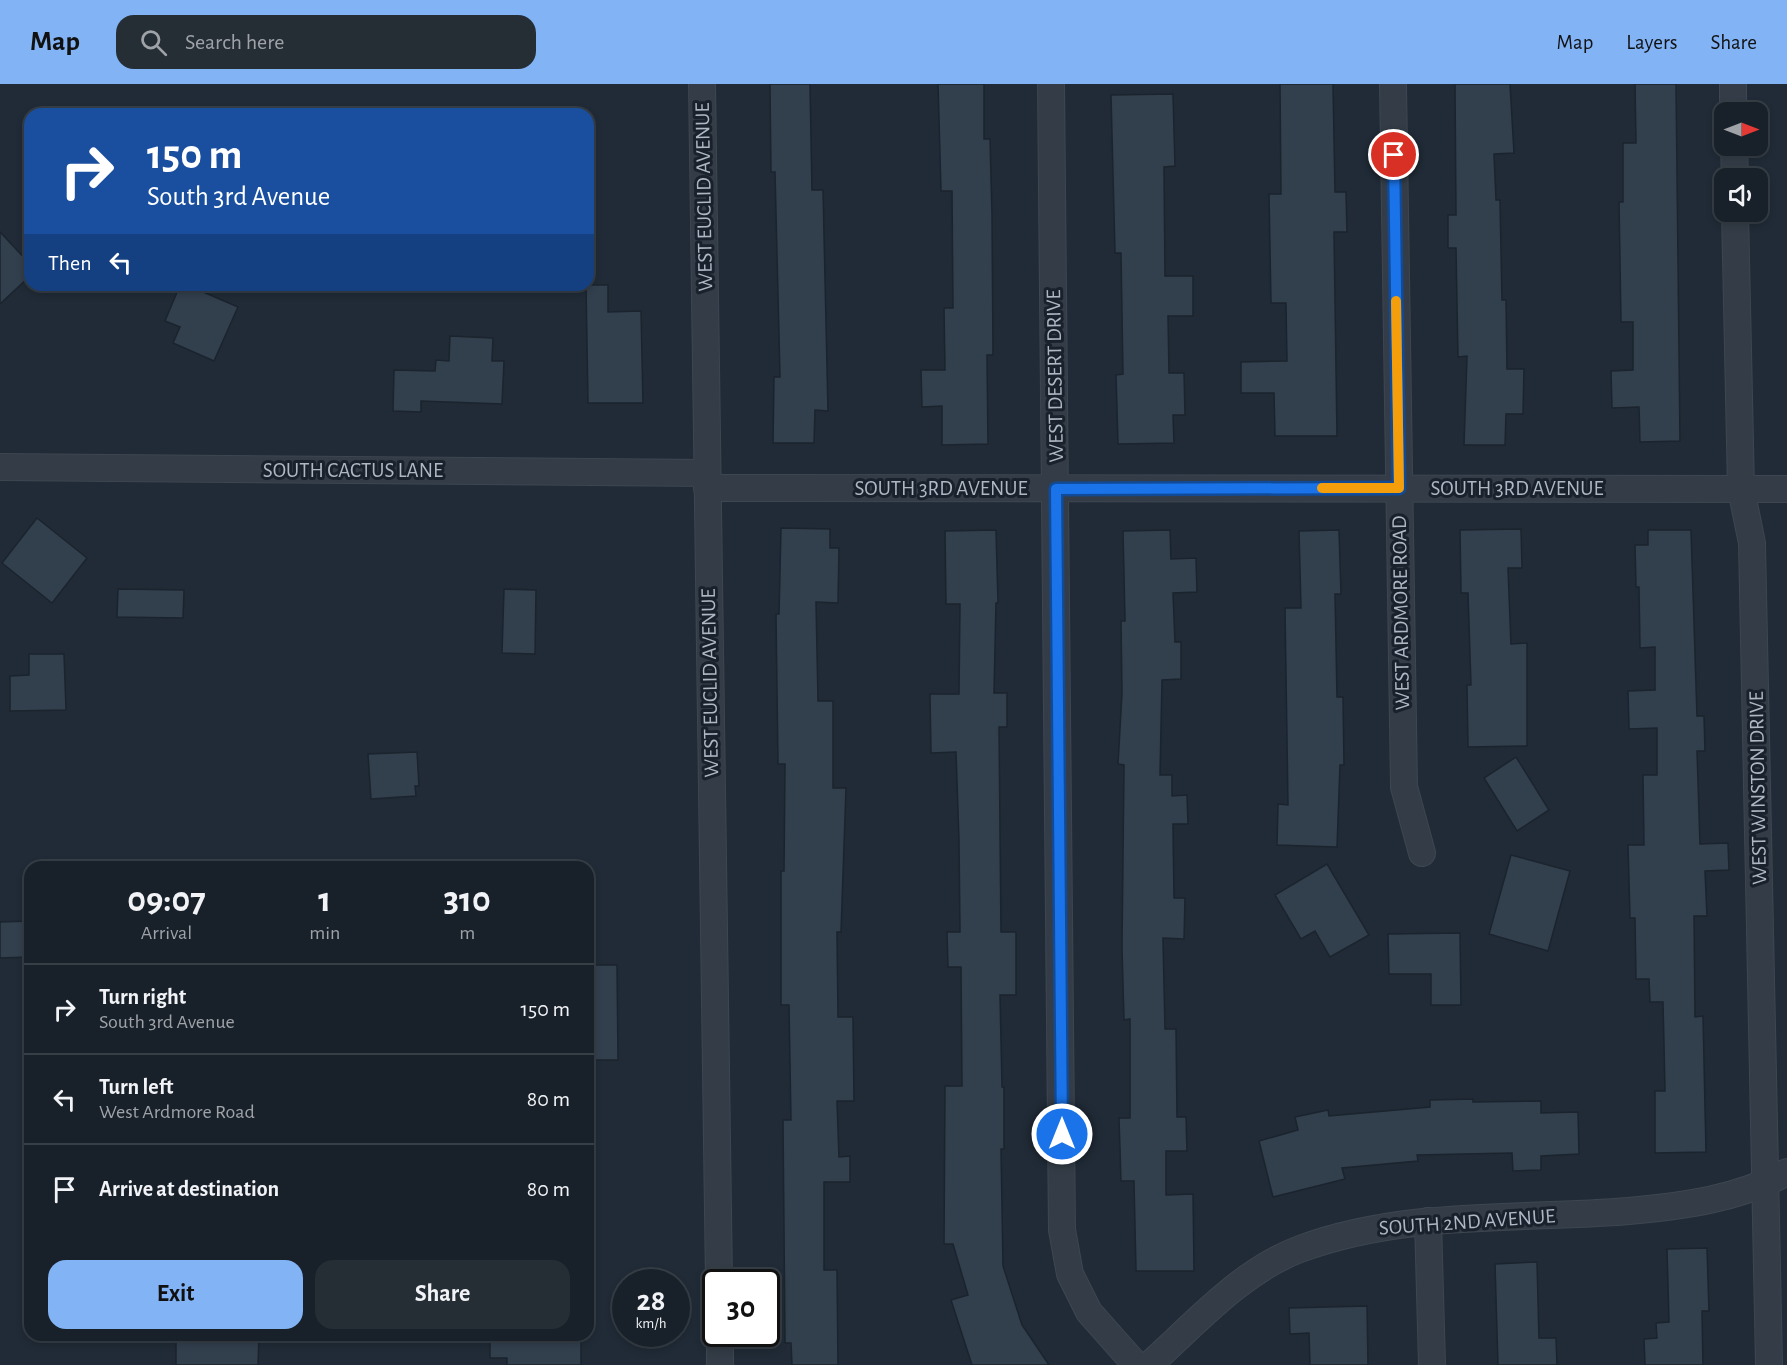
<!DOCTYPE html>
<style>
:root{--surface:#182029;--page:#252d35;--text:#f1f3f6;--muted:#9fa3a8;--line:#363e46;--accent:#81b3f5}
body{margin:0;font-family:"Alegreya Sans",sans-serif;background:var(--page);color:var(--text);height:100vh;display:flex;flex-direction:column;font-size:22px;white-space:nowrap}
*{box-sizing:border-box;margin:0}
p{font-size:20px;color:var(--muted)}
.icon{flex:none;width:33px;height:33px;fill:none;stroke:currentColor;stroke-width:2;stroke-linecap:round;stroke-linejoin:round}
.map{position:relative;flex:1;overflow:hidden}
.drawer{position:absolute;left:24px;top:777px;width:570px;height:480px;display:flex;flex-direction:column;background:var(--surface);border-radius:18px;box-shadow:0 3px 9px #0003,0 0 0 2px var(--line)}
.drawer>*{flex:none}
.banner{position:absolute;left:24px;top:24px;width:570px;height:183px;border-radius:18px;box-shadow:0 3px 9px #0003,0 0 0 2px var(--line);background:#1a4fa0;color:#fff;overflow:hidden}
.needle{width:39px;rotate:90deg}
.fabs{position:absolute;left:1714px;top:18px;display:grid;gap:12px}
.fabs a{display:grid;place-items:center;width:54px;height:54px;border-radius:12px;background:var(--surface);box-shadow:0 3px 9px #0003,0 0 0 2px var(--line);font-size:30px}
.speed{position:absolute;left:612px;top:1185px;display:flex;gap:12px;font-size:30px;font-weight:700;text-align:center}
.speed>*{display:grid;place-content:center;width:78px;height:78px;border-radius:50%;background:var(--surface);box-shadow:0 3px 9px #0003,0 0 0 2px var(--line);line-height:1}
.speed small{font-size:15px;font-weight:400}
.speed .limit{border:3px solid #111;border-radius:9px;background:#fff;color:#111}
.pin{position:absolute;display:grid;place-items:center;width:51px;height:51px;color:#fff;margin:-26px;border:3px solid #fff;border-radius:50%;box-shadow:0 2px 6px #0007}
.me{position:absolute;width:66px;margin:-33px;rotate:0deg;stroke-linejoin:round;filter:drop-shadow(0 0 4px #0008)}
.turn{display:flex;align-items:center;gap:21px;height:126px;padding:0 24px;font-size:27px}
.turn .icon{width:78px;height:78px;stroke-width:2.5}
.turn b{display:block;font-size:42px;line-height:51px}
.then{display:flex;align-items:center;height:57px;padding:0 24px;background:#0003;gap:12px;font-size:22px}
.eta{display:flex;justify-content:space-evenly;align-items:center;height:102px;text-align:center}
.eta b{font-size:36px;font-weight:700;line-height:42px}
.primary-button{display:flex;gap:12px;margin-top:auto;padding:12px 24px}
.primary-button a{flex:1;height:69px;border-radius:18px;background:var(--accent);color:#111;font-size:24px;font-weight:700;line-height:69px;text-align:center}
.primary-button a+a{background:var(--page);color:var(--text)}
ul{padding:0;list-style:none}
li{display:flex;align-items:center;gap:18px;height:90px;padding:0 24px;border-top:2px solid var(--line)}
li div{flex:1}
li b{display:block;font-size:22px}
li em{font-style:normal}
header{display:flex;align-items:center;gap:36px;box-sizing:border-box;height:84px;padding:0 30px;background:var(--accent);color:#111}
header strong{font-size:28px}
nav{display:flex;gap:33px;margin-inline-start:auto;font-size:21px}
.search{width:420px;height:54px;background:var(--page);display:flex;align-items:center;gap:15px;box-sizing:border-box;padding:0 21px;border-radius:18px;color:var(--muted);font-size:22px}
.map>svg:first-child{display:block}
</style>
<header>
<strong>Map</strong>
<div class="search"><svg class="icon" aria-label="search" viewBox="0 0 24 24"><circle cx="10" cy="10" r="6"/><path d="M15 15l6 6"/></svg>Search here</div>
<nav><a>Map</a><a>Layers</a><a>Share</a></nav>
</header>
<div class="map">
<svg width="1787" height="1281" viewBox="0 0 1787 1281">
<rect width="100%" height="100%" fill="#202b37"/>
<g fill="#323f4d" stroke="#1b242e" stroke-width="1.5">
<polygon points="770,0 810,0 812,106 823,106 828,327 815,326 814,359 773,359 774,293 780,293 775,88 771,88"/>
<polygon points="938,0 984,0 984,55 990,55 992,131 993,271 987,271 988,360 942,361 942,322 922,323 921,286 945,286 944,224 953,224 952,107 941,107"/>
<polygon points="1280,0 1333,0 1335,108 1346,108 1347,148 1334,148 1337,352 1275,352 1274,309 1241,309 1241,278 1287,277 1286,219 1271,219 1269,110 1281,110"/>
<polygon points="1455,0 1510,0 1514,69 1494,70 1496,116 1500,116 1502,216 1506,216 1507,285 1524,285 1523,330 1506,330 1505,361 1464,361 1467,272 1458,273 1456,164 1448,164 1448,131 1456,131"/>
<polygon points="1635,0 1676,0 1680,357 1640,358 1639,323 1612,324 1611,287 1633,286 1633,238 1621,238 1619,118 1623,118 1623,59 1636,59"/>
<polygon points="1173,10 1175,82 1164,83 1165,192 1193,192 1193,232 1168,232 1169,289 1184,289 1185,331 1173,331 1174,359 1118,360 1116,291 1123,290 1121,169 1115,169 1111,11"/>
<polygon points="0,148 30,180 30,192 0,220"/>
<polygon points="180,201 187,201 238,223 214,277 173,259 180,243 165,237"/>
<polygon points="586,201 608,201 608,228 641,227 643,319 588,319"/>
<polygon points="450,252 493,254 492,277 504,277 502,320 421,317 421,328 393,327 394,286 435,287 436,276 449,277"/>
<polygon points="37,434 87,474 52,519 2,479"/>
<polygon points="781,444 830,445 830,464 839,464 838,519 816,518 818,617 833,617 833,704 846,704 841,848 837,848 838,933 853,933 854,1017 837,1017 839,1073 850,1072 850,1098 824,1098 824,1186 837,1186 838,1281 792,1281 791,1259 785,1259 783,1036 791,1036 789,921 781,921 781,787 784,787 785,680 778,680 776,530 779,530"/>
<polygon points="1521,445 1522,484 1508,484 1511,560 1527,559 1527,662 1468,663 1467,601 1471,601 1468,509 1461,509 1460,446"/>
<polygon points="996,446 998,519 996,519 994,609 1007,609 1007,643 999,643 1001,848 1016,848 1016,911 1000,911 1002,1003 1004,1003 1004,1065 1001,1065 1003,1182 1022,1241 1049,1281 972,1281 951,1216 968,1211 953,1160 944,1160 945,1002 962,1002 961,883 948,883 947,848 960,848 959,756 956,668 931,669 930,610 959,610 960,520 946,520 945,447"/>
<polygon points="1170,446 1171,475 1196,474 1197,508 1173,509 1175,558 1181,558 1181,595 1162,596 1160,691 1172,691 1172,712 1187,711 1188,740 1173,740 1174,814 1185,814 1184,855 1163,854 1165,945 1176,945 1177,1033 1186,1033 1187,1067 1166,1067 1166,1111 1193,1110 1194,1187 1136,1187 1134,1097 1121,1097 1119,1034 1130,1034 1130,935 1124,936 1122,864 1124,681 1118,680 1122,609 1121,537 1125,537 1123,447"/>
<polygon points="1339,446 1341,510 1335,510 1337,613 1343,613 1344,681 1340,681 1337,763 1277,761 1278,720 1288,721 1285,524 1301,524 1299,447"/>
<polygon points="1648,446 1691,446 1697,632 1704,632 1705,667 1697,667 1700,760 1728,759 1729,786 1705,787 1707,832 1694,832 1695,933 1703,932 1706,1068 1655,1069 1655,1007 1665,1007 1663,918 1650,918 1649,895 1636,895 1635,834 1630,834 1628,761 1644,761 1643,691 1657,691 1657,644 1629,645 1628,607 1655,606 1655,563 1640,564 1639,503 1636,503 1635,461 1648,461"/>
<polygon points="118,505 184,506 183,534 117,533"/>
<polygon points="504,505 536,506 535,570 502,569"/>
<polygon points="29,570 64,570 66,626 10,627 10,592 29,591"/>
<polygon points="417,668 419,702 415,702 416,712 371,715 368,670"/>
<polygon points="1516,673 1549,726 1517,747 1484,694"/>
<polygon points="1511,771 1570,787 1548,867 1489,850"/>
<polygon points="1327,780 1369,851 1330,873 1315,847 1301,855 1275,811"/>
<polygon points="30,837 30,873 0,874 0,838"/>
<polygon points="1460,849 1461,921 1431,921 1431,890 1389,890 1388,850"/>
<polygon points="588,881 617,881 618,976 588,976"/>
<polygon points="1473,1015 1473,1018 1541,1017 1541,1029 1578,1028 1579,1070 1541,1072 1541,1086 1513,1087 1512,1069 1417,1071 1418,1077 1342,1084 1345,1095 1273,1113 1259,1057 1298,1046 1295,1033 1328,1026 1329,1032 1430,1023 1430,1016"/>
<polygon points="1707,1164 1709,1227 1702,1227 1703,1281 1645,1281 1644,1255 1657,1254 1656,1239 1669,1238 1667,1165"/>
<polygon points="1537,1178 1539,1254 1556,1254 1557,1281 1498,1281 1495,1180"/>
<polygon points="1367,1222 1368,1281 1310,1281 1309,1249 1290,1250 1289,1224"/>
<polygon points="176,1251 259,1251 258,1281 176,1281"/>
<polygon points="490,1251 581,1254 581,1281 507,1281 507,1274 490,1274"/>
</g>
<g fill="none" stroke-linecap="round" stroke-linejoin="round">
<defs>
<g id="minor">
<polyline points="702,0 719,1198"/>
<polyline points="1051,0 1062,1146 1070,1190 1089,1228 1136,1281"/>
<polyline points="1393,0 1404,703 1422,769"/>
<polyline points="1733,0 1733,28"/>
<polyline points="1734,62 1735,94"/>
<polyline points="1735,128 1741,405 1752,459 1769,1281"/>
<polyline points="0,383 706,389"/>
<polyline points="707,404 1787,405"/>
<polyline points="1428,1137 1432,1281"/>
<polyline points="720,1250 720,1281"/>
<path d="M1149 1281C1195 1240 1241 1187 1300 1165 1405 1126 1519 1136 1629 1127 1683 1122 1739 1115 1787 1088"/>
</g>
</defs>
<use href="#minor" stroke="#3d4651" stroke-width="28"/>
<use href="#minor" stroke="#343d47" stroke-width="26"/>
</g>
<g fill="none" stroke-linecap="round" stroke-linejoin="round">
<defs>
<polyline id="route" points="1062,1050 1056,405 1399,404 1394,71"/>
</defs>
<use href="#route" stroke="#114b97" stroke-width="15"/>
<use href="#route" stroke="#1a73e8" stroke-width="10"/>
<polyline stroke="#f59e0b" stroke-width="10" points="1322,404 1399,404 1396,217"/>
</g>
<g text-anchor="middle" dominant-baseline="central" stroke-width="6" stroke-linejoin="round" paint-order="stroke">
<g font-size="21" fill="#aeb7c4" stroke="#19222c">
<text transform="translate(704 113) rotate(-91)">WEST EUCLID AVENUE</text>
<text transform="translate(1055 292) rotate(-91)">WEST DESERT DRIVE</text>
<text x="353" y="386">SOUTH CACTUS LANE</text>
<text x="941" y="404">SOUTH 3RD AVENUE</text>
<text x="1517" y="404">SOUTH 3RD AVENUE</text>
<text transform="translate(1401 529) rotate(-91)">WEST ARDMORE ROAD</text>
<text transform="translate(710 599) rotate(-91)">WEST EUCLID AVENUE</text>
<text transform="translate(1758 704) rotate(-91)">WEST WINSTON DRIVE</text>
<text transform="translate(1467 1138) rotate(-4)">SOUTH 2ND AVENUE</text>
</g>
</g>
</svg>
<div class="fabs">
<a><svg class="needle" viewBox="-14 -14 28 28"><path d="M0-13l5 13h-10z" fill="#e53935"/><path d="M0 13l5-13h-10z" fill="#9fa3a8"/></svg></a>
<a><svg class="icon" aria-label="sound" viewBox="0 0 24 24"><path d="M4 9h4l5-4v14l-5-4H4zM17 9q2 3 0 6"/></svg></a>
</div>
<div class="speed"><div>28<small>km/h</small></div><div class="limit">30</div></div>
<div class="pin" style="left:1394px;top:71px;background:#d93025"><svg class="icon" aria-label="arrive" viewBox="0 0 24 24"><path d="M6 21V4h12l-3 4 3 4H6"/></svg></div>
<svg class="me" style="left:1062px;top:1050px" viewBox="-20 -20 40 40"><circle r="17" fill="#1a73e8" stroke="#fff" stroke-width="3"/><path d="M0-11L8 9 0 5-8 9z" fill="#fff"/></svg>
<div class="banner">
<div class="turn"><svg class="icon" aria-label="right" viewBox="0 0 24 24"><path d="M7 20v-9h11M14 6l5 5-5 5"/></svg><div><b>150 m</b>South 3rd Avenue</div></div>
<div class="then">Then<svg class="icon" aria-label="left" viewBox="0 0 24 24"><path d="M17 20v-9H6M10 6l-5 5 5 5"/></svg></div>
</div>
<section class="drawer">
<div class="eta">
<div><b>09:07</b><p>Arrival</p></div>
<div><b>1</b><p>min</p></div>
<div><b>310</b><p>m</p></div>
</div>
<ul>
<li><svg class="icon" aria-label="right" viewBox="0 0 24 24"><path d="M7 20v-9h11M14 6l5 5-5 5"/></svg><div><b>Turn right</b><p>South 3rd Avenue</p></div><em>150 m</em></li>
<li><svg class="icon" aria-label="left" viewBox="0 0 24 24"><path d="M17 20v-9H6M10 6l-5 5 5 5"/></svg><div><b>Turn left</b><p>West Ardmore Road</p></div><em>80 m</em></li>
<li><svg class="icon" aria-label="arrive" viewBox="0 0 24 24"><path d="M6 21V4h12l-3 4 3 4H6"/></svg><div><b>Arrive at destination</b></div><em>80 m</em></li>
</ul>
<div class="primary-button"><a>Exit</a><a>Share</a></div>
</section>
</div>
